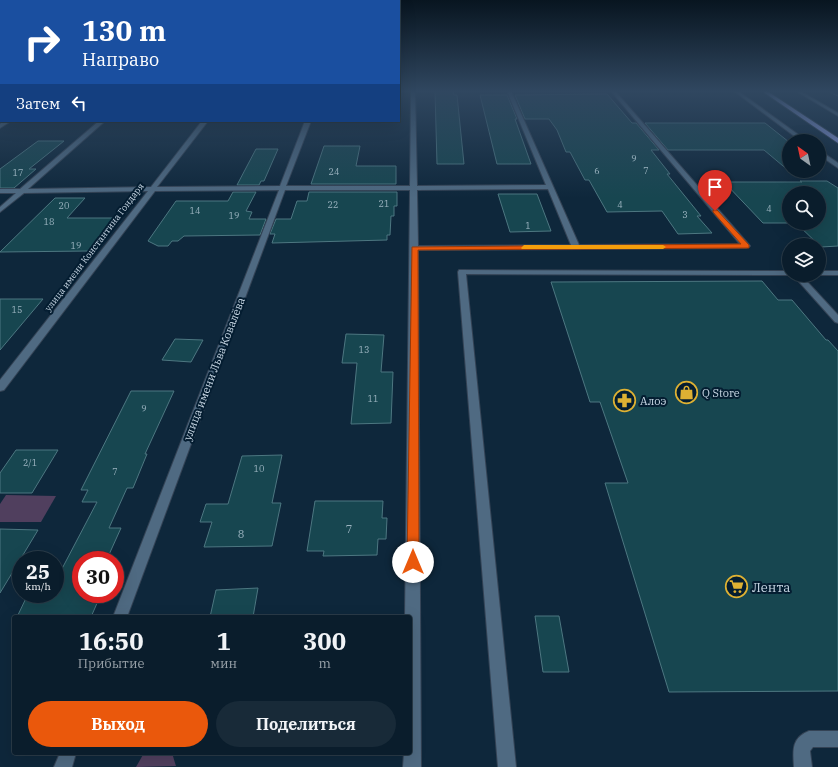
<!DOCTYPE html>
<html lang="ru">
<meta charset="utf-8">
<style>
:root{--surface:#0a1d2c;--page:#182a38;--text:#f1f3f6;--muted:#99a2a9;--line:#2a3b48;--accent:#ea580c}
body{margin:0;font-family:"IBM Plex Serif",serif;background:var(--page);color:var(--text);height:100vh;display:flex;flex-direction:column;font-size:15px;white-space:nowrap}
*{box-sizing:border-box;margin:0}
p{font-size:13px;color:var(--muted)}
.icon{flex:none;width:22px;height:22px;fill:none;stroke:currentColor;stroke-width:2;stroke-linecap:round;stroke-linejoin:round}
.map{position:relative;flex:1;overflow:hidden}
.side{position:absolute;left:12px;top:615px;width:400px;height:140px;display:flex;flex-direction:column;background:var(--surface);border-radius:4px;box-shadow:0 4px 16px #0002,0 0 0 1px var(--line)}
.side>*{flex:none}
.banner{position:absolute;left:0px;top:0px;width:400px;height:122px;box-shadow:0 4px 16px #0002,0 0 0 1px var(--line);background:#1a4fa0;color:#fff;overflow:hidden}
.needle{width:26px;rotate:327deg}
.tools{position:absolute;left:782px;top:134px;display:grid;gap:8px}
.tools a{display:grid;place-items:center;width:44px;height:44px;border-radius:50%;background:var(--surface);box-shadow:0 4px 16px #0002,0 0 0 1px var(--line);font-size:20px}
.speed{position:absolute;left:12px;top:551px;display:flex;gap:8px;font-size:20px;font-weight:700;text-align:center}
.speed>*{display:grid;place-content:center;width:52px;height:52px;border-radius:50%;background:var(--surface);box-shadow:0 4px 16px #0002,0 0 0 1px var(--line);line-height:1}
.speed small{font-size:10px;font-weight:400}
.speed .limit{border:6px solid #d22;background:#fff;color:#111}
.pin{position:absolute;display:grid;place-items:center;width:34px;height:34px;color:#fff;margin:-41px -17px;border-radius:50% 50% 50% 0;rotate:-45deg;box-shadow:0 0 4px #0007}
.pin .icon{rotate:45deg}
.me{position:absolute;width:44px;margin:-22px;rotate:0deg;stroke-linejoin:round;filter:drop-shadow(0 0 3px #0008)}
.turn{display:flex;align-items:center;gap:14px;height:84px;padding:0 16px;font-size:18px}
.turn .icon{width:52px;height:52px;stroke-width:2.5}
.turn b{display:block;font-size:28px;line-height:34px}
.then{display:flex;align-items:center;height:38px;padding:0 16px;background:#0003;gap:8px;font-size:15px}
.eta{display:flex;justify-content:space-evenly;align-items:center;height:68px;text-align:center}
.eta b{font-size:24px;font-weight:700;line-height:28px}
.primary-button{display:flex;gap:8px;margin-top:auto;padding:8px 16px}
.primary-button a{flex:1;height:46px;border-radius:24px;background:var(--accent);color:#fff;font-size:16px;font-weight:700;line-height:46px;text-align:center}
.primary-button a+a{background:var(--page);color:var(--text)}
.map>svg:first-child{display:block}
</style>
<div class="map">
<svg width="838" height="767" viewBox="0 0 838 767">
<rect width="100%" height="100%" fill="#0e273b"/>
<g fill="#503f5e">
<polygon points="6,495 56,496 41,522 0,522 0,504"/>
<polygon points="144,753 172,753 176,766 136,767"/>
</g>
<g fill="#174650" stroke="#4d7781" fill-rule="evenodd">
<polygon points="435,91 453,91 454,95 457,95 464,164 437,164"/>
<polygon points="607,94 632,123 636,123 659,150 651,150 670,174 667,174 701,216 697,216 712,233 678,234 662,211 607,212 589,180 585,180 570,152 566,152 557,130 549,119 525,119 515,95"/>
<polygon points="480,95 507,95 517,119 515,119 531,164 497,164"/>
<polygon points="645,123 765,123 789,142 789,171 764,150 668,150"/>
<polygon points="38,141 64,141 29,169 36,169 14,188 0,188 0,169"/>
<polygon points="324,146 360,146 356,166 396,166 396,184 311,184"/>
<polygon points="256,149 278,149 264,181 261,181 259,185 237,185"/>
<path d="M800 181H827L838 188V246L821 247 796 223H763L724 182H802ZM789 193H819V223H789Z"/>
<polygon points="233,192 256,192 246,211 252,212 249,219 266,219 260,235 184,236 178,241 172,241 168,246 158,246 148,241 176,201 228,201"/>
<polygon points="309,192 397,192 397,206 394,206 394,216 391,216 390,235 387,235 387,240 272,243 275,234 270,234 276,219 291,219 297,201 307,201"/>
<polygon points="498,194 537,194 551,231 510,232"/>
<polygon points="55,198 85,198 67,218 116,218 89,251 0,252"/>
<polygon points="762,281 778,300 792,300 826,340 828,340 838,351 838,691 669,692 605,483 628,483 600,402 590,402 551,282"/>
<polygon points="0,299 43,299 0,350"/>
<polygon points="346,334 384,335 381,372 393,372 391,423 351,424 357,363 342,363"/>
<polygon points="175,339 203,340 191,362 162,360"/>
<polygon points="131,391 174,391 145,454 147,454 133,488 127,488 109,528 121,528 107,559 81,559 81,594 101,594 91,617 17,617 28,594 55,594 55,582 97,502 82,502 88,490 81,490"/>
<polygon points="16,450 58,450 32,493 0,493 0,473"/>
<polygon points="282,455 272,503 281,503 272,546 204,547 212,522 200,522 206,504 228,504 242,456"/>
<polygon points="315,501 383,501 382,518 387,518 386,539 378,539 377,555 323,556 324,551 307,551"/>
<polygon points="0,529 38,530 0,593"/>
<polygon points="258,588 253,617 210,617 216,590"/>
<polygon points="535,616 559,616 569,672 543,672"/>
</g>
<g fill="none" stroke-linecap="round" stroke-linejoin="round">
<defs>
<g id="service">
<polygon points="734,91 738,91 807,141 801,141"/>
<polygon points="796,91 800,91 838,113 838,116"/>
<polygon points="819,150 838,163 838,168 819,155"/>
<polygon points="459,270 789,271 789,275 790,275 789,275 466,274 516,767 498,767 458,272"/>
<polygon points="819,271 838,271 838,275 818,275 819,275"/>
<polygon points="793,275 801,275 838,315 838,323 835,322"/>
<path d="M809 731H838V747H813L810 751 812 767H794C793 751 791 738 809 731Z"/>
</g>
<g id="minor">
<path d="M411 91H415L417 186 546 185 507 91H511L579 245 740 244 611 91H615L750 246 746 248 418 250 421 767H403L404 753H410V617H405L410 190H285L127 617H113L279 190 155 191 4 390 0 391V380L148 191 24 193 0 212V207L16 193H0V189H20L99 121H105L28 189 151 187 202 121H208L157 187 280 186 305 121H311L286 186H410ZM548 189 571 245 418 246 417 190Z"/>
<polygon points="4,121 11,121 0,128 0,124"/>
<polygon points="60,753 76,753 72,767 54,767"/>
</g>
<polygon id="trunk" points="762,91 767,91 838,138 838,143"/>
</defs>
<use href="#service" stroke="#344355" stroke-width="2"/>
<use href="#minor" stroke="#344355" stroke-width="2"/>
<use href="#trunk" stroke="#344355" stroke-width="2"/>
<polyline stroke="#6e8292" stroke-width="1.5" stroke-dasharray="2 1" stroke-linecap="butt" points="828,91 838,96"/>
<use href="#service" fill="#4f6a82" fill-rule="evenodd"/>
<use href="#minor" fill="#4f6a82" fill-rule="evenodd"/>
<use href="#trunk" fill="#8a99dd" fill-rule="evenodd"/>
</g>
<linearGradient id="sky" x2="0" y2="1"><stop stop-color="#081520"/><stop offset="0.46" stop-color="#304760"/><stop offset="1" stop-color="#304760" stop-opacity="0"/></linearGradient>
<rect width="838" height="198" fill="url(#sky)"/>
<polygon fill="#ea580c" stroke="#983908" points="713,210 717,210 749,245 749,248 418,250 419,562 417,567 413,569 409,567 407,562 412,247 741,244 713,212"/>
<polygon fill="#f59e0b" points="524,245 663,245 666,247 663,249 522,249 521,248"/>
<defs>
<symbol id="shop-ring" viewBox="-11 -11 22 22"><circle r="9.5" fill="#041d31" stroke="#deb133" stroke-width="1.5"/><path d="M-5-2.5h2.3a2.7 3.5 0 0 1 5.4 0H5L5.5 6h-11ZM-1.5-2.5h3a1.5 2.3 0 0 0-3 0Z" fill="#deb133"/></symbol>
<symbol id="pharmacy-ring" viewBox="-11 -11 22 22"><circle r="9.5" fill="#041d31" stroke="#deb133" stroke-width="1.5"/><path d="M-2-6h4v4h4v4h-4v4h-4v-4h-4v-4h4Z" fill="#deb133"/></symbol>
<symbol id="supermarket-ring" viewBox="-11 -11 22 22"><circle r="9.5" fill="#041d31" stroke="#deb133" stroke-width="1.5"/><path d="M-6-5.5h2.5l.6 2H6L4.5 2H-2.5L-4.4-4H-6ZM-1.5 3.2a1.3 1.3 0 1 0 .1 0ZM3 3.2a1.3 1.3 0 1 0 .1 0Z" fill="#deb133"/></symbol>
</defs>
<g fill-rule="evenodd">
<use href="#shop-ring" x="674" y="380" width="25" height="25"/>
<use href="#pharmacy-ring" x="612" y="388" width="25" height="25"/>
<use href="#supermarket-ring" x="724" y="574" width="25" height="25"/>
</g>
<g text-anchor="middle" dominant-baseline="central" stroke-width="4" stroke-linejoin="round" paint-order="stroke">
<g font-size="9" fill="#9cb4c0">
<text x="634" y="158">9</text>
<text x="597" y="170">6</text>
<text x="646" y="170">7</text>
<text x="334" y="171">24</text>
<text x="18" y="172">17</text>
<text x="384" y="203">21</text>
<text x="333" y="204">22</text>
<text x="620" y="204">4</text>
<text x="64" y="205">20</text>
<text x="769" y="208">4</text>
<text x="195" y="210">14</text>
<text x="685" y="214">3</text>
<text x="234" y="215">19</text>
<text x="49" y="221">18</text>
<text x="528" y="225">1</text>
<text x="76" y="245">19</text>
<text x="17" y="309">15</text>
<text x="364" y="349">13</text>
<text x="373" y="398">11</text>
<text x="144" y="408">9</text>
<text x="30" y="462">2/1</text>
<text x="259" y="468">10</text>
<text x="115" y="471">7</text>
</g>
<g font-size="9" fill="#c9d8e5" stroke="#041d31">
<text transform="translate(94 247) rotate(-53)">улица имени Константина Гондаря</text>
</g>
<g font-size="11" fill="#c9d8e5" stroke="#041d31">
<text transform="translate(214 369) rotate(-69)">улица имени Льва Ковалёва</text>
</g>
<g font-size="11" fill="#c9d8e5" stroke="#041d31" text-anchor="start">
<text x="702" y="393">Q Store</text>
<text x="640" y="401">Алоэ</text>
</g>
<g font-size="11" fill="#9cb4c0">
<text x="349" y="529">7</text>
<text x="241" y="534">8</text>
</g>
<g font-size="13" fill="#c9d8e5" stroke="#041d31" text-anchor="start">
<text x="752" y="587">Лента</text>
</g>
</g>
</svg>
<div class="tools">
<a><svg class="needle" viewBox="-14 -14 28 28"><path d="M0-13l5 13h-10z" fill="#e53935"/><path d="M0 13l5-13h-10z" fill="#99a2a9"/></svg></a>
<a><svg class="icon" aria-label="search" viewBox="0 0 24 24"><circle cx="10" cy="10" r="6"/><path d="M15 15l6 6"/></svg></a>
<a><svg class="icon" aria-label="layers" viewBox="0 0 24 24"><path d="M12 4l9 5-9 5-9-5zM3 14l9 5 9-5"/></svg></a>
</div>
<div class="speed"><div>25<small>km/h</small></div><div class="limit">30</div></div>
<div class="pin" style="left:715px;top:211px;background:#d93025"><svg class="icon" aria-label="arrive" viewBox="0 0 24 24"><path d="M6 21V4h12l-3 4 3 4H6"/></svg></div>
<svg class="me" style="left:413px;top:562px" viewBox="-20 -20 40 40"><circle r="19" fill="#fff"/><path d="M0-13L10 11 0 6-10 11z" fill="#ea580c"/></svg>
<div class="banner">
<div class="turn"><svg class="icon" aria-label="right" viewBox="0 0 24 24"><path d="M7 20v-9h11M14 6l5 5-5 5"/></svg><div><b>130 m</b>Направо</div></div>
<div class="then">Затем<svg class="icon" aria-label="left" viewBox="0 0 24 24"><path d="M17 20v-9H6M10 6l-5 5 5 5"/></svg></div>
</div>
<section class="side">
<div class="eta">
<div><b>16:50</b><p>Прибытие</p></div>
<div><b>1</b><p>мин</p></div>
<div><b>300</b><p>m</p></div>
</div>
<div class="primary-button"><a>Выход</a><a>Поделиться</a></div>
</section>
</div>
